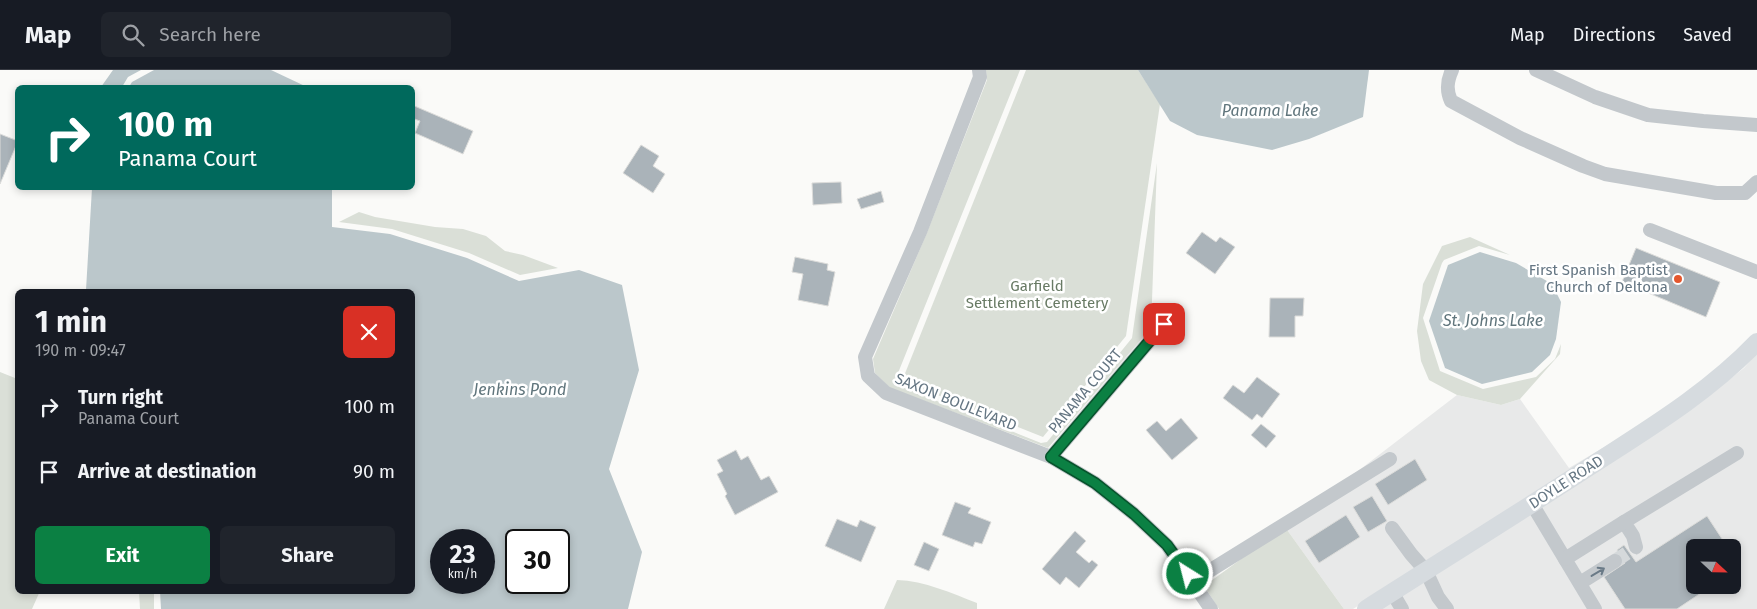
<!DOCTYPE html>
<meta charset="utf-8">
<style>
:root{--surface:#171b24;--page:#20242c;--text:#f1f3f6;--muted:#9ea1a6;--line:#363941;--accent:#0b8043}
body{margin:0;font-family:"Fira Sans",sans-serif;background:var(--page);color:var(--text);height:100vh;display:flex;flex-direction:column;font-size:19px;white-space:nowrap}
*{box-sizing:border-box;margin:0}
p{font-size:16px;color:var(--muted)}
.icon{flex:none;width:28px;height:28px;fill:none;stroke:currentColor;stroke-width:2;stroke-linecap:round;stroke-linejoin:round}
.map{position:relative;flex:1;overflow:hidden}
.drawer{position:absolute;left:15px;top:219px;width:400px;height:305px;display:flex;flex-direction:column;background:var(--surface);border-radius:8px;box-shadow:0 2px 8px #0003}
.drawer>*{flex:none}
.hud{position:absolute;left:15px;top:15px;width:400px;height:105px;border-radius:8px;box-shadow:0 2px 8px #0003;background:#00695c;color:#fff;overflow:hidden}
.needle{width:32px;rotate:112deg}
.fabs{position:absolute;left:1686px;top:469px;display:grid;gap:10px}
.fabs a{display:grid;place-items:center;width:55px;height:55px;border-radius:8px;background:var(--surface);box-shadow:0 2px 8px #0003;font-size:25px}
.speed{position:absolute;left:430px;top:459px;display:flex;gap:10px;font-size:25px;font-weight:700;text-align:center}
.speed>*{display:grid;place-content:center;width:65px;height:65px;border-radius:50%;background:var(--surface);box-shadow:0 2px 8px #0003;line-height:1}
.speed small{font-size:12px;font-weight:400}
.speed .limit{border:2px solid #111;border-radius:8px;background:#fff;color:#111}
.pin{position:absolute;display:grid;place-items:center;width:42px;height:42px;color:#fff;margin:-21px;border-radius:10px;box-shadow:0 2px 8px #0006}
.me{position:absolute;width:55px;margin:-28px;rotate:324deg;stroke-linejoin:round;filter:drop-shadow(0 0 4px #0008)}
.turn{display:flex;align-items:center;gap:18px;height:105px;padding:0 20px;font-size:22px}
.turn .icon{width:65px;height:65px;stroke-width:2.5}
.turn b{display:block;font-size:35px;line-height:42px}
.round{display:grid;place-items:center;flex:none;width:52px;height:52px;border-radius:8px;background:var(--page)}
.headline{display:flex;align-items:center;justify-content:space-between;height:85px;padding:0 20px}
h1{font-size:30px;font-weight:700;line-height:38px}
.primary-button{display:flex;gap:10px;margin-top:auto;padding:10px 20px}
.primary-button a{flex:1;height:58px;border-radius:8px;background:var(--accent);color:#fff;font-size:20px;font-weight:700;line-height:58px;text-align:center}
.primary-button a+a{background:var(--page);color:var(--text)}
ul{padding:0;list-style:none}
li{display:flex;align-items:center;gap:15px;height:65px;padding:0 20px}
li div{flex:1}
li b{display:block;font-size:19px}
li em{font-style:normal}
header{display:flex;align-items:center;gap:30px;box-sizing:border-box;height:70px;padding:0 25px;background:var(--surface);border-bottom:1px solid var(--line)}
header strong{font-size:24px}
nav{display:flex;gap:28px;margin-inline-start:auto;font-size:18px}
.search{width:350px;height:45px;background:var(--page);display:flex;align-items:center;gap:12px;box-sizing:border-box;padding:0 18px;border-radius:8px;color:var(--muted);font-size:19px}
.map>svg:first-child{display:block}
</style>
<header>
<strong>Map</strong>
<div class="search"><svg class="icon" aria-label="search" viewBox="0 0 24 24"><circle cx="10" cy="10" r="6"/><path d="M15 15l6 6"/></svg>Search here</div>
<nav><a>Map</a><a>Directions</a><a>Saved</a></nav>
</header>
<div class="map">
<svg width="1757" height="539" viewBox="0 0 1757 539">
<rect width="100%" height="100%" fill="#fafaf8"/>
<g fill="#e8e9e9" fill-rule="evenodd">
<path d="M1757 283V539H1379L1687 342 1744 298ZM1695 478H1732V515H1695Z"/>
<polygon points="1457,325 1501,335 1520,329 1569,398 1638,357 1353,539 1344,539 1285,457"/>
</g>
<g fill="#dadfd7">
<polygon points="986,0 1020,0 896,308 897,313 900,316 1041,373 1047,372 1132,268 1157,93 1151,258 1048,378 890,318 875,303 873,289 926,165 987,10"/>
<polygon points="1026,0 1138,0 1160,34 1126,266 1043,367 902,311"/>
<polygon points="359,142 375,147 435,157 463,159 486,166 505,181 523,185 558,198 520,205 469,183 392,159 339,152"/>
<polygon points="1470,167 1510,185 1479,176 1444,190 1442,193 1423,248 1440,301 1483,319 1536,307 1555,289 1561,274 1560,284 1520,329 1501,335 1457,325 1429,310 1421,291 1417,261 1423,214 1442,176"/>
<polygon points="0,302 15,308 17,321 18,521 40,521 32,539 0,539"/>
<polygon points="1285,457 1344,539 1219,539 1204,516"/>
<path d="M897 510C925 511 951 523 977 533V539H884Z"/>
<polygon points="139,521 154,521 154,539 140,539"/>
</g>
<g fill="#bbc7cb" fill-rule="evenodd">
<polygon points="113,0 141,0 128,7 122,17 101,17"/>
<polygon points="154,0 271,0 307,17 129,17 132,12"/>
<polygon points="1138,0 1369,0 1363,47 1309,69 1272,80 1197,65 1170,51"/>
<path d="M92 118H332V157L390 164 467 188 519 211 579 200 622 215 639 300 609 399 642 482 628 539H161L160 521H412V221H90L86 220ZM441 470H484V512H441ZM516 470H559V512H516Z"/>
<polygon points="1480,182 1516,193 1552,214 1561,232 1556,269 1550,285 1532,302 1482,314 1445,298 1429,251 1448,195"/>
</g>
<g fill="#aab3b9" stroke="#dcdcda">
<polygon points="412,35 473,61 463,84 415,63 420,51 412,48"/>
<polygon points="0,64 18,71 0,114"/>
<polygon points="641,75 659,86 653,96 665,104 653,123 623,103"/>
<polygon points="841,112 842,133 813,135 812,113"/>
<polygon points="881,121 884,132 861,139 857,129"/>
<polygon points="1202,162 1216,172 1220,167 1235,177 1215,204 1186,183"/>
<polygon points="1636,178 1720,212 1706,247 1622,212"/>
<polygon points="795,187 828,194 827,200 835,202 828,236 798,230 803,204 792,202"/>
<polygon points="1270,228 1304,228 1303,246 1295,246 1295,267 1269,267"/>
<polygon points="1257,307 1280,324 1262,348 1257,344 1252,350 1223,328 1233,315 1244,323"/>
<polygon points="1181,348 1198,368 1172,390 1146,360 1157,351 1166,361"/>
<polygon points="1261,354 1276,366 1266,378 1251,365"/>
<polygon points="736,380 741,390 748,386 761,410 769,406 778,422 735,445 725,426 727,424 717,404 723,401 717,390"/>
<polygon points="1415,389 1427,410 1388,435 1375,414"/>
<polygon points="1372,426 1387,451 1368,462 1353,437"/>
<polygon points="955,432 971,438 968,443 991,452 982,474 975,472 973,477 942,465"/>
<polygon points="1346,445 1360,467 1319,493 1305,471"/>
<polygon points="1707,446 1728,478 1695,478 1695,515 1713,515 1677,539 1625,539 1604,507 1625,493 1617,480 1624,475 1636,492"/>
<polygon points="837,449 857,457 860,450 876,457 861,492 825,476"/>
<polygon points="1075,461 1086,471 1076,482 1089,493 1092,490 1098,495 1079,518 1066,507 1060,515 1042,499"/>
<polygon points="924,472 939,479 929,501 914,495"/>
<polygon points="1732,485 1740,497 1732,502"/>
</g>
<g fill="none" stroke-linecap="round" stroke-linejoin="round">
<polyline stroke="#d5d9db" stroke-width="14" stroke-dasharray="14 7" stroke-linecap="butt" points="1615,491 1636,477"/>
<g stroke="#c3c8cc" stroke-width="14">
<polyline points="979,0 980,7 920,162 865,287 868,306 886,323 1051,387 1095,413 1134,444 1167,475 1211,539"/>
<path d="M1452 0C1447 11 1446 20 1451 31L1520 68 1583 96 1605 104 1716 123H1745L1757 112"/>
<polyline points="1536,0 1595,27 1648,45 1703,51 1757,55"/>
<polyline points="1650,160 1757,202"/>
<polyline points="1051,387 1164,254"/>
<polyline points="1532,434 1595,539"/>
<polyline points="1392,458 1411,484 1426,501 1438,527 1447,539"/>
<polyline points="1636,477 1633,466 1624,452 1737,383"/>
<polyline points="1565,489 1624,452"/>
<polyline points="1193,511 1390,389"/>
<polyline points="1580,513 1615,491"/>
<polyline points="1392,522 1402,539"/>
</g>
<path stroke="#d6dbdf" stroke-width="18" d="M1366 539C1443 490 1520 442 1597 392 1653 356 1710 321 1757 272"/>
</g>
<defs><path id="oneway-shaft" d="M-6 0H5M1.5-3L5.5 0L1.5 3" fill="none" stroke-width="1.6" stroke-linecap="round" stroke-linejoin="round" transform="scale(1.25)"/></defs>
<use stroke="#6a7a87" href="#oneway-shaft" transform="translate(1598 502) rotate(-31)"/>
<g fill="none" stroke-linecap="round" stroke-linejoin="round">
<defs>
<polyline id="route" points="1164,254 1051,387 1095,413 1134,444 1167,475 1188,504"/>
</defs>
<use href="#route" stroke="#07532c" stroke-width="12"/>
<use href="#route" stroke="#0b8043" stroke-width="9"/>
</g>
<circle fill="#e4572e" stroke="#fff" stroke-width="2" cx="1678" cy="209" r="5"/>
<g text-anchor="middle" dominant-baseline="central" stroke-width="5" stroke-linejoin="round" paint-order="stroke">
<g font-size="15" fill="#657683" stroke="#fff" text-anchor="end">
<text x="1668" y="200">First Spanish Baptist<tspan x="1668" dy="17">Church of Deltona</tspan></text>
</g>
<g font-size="15" fill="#687a64" stroke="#fff">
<text x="1037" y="216">Garfield<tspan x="1037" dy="17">Settlement Cemetery</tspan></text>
</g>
<g font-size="15" fill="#657683" stroke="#fff">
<text transform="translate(1085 321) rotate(-50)">PANAMA COURT</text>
<text transform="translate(956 332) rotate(22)">SAXON BOULEVARD</text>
<text transform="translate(1566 412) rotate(-33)">DOYLE ROAD</text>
</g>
<g font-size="16" font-style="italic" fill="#60757c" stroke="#fff">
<text x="1270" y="40">Panama Lake</text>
<text x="1493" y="250">St. Johns Lake</text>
<text x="520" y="319">Jenkins Pond</text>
</g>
</g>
</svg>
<div class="fabs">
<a><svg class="needle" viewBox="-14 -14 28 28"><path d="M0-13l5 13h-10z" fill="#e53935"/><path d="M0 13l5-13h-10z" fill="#9ea1a6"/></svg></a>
</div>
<div class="speed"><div>23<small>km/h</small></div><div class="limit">30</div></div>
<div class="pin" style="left:1164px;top:254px;background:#d93025"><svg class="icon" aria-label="arrive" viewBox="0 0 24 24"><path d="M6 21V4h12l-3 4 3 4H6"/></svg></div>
<svg class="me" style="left:1188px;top:504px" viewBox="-20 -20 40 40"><circle r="17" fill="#0b8043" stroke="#fff" stroke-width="3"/><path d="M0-11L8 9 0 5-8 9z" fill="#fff"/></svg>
<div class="hud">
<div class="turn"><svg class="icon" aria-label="right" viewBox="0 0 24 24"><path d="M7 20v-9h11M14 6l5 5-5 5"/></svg><div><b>100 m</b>Panama Court</div></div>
</div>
<section class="drawer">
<div class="headline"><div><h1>1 min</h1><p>190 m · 09:47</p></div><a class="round" style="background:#d93025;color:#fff"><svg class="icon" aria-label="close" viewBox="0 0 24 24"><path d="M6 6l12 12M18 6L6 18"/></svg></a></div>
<ul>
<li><svg class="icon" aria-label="right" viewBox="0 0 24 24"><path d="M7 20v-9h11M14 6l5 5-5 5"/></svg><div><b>Turn right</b><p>Panama Court</p></div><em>100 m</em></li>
<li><svg class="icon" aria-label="arrive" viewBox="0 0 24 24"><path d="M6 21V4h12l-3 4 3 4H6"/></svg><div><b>Arrive at destination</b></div><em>90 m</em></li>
</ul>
<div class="primary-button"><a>Exit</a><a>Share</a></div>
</section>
</div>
